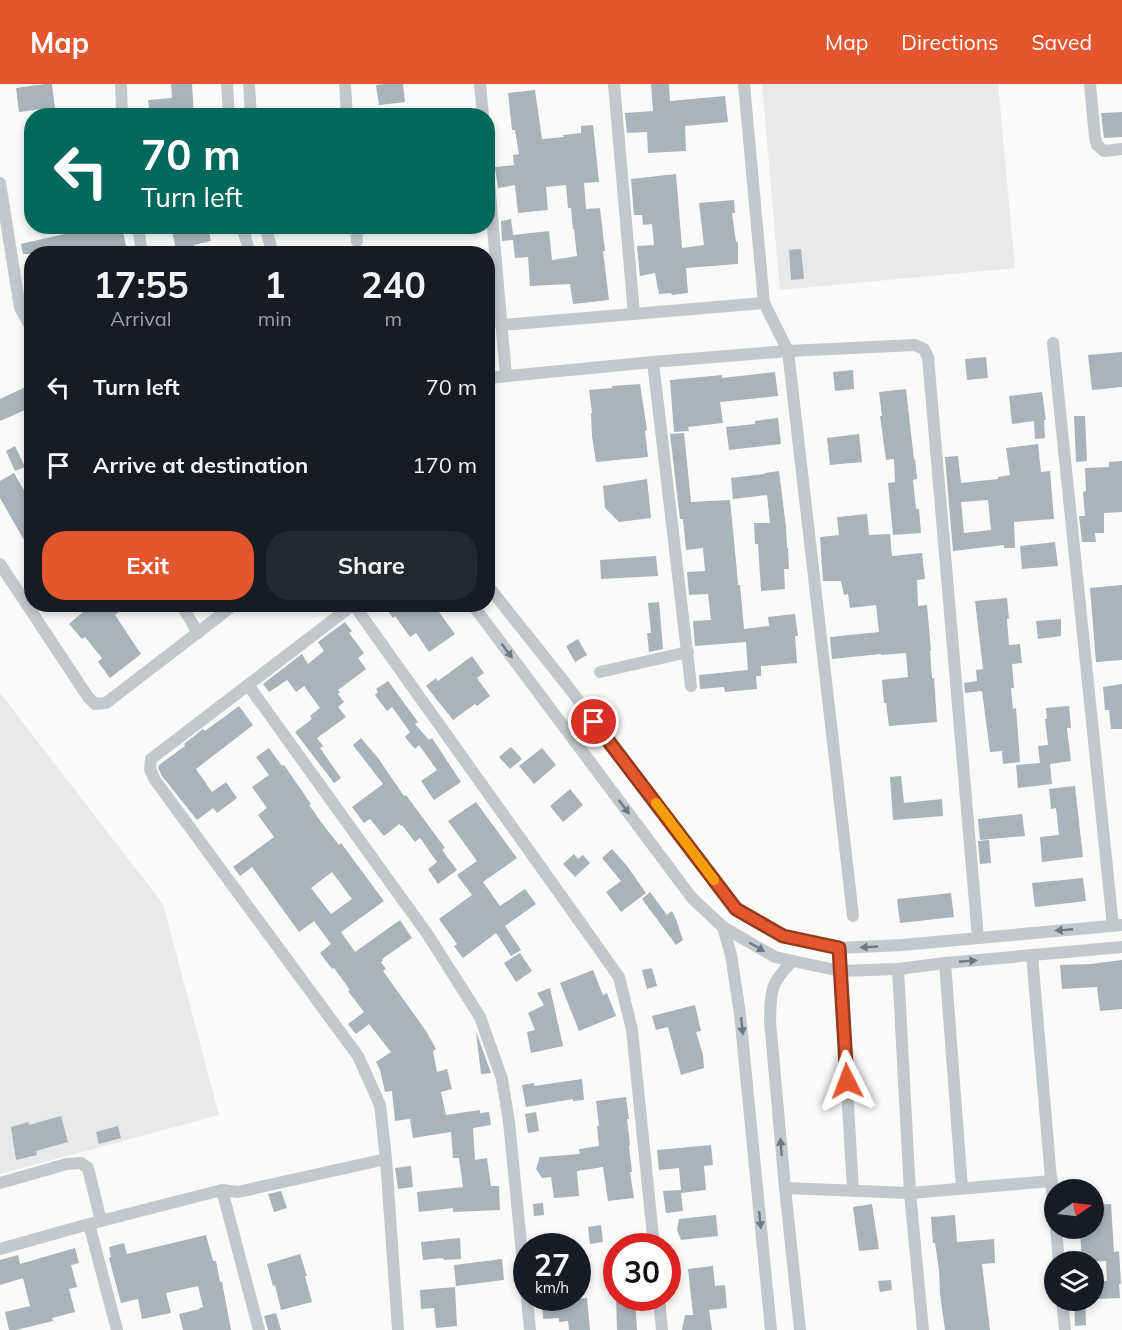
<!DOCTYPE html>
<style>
:root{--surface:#171b24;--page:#242831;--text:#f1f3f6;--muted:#9ea1a6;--accent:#e4572e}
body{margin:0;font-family:Mulish,sans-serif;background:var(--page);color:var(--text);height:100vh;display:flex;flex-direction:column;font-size:22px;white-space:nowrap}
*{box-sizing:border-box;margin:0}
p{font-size:20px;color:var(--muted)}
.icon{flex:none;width:33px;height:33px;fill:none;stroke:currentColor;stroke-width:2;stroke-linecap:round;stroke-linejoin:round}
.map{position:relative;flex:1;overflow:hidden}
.panel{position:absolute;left:24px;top:162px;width:471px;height:366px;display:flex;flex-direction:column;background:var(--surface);border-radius:24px;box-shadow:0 3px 9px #0003}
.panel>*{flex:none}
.hud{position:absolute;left:24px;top:24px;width:471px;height:126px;border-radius:24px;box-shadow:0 3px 9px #0003;background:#00695c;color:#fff;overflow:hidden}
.needle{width:39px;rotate:76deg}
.fabs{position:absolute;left:1044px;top:1095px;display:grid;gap:12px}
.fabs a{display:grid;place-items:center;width:60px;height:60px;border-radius:50%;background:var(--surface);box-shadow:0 3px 9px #0003;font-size:30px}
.speed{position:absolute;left:513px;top:1149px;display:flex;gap:12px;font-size:30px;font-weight:700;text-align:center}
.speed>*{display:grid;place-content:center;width:78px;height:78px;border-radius:50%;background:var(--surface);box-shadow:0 3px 9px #0003;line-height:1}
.speed small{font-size:15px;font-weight:400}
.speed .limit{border:9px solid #d22;background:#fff;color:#111}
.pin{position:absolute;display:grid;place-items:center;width:51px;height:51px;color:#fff;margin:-26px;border:3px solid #fff;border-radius:50%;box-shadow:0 2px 6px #0007}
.me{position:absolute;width:66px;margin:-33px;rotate:357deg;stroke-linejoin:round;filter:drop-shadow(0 0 4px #0008)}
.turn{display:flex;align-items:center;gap:21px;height:126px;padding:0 18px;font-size:27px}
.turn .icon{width:78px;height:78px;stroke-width:2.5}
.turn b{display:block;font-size:42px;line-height:51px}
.eta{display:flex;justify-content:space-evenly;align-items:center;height:102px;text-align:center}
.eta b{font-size:36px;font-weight:700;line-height:42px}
.action{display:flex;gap:12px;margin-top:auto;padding:12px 18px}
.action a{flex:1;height:69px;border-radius:24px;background:var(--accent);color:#fff;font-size:24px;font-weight:700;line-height:69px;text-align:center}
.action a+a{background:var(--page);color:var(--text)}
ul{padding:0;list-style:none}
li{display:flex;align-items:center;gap:18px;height:78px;padding:0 18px}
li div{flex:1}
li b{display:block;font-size:22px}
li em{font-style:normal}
header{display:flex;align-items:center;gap:36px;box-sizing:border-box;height:84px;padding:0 30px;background:var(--accent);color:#fff}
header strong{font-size:28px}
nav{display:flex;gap:33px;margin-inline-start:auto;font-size:21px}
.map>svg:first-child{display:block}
</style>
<header>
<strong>Map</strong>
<nav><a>Map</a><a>Directions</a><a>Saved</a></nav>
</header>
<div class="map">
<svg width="1122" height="1246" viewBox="0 0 1122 1246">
<rect width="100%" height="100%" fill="#fafaf8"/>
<g fill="#e8e9e9">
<polygon points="762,0 998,0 1015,184 780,206"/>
<polygon points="0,609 163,820 219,1031 0,1090"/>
</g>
<g fill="#aab3b9" fill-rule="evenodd">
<polygon points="45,0 52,0 56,32 44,32 43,25 19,28 16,4"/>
<polygon points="171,0 192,0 194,32 150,32 148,16 172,14"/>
<polygon points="385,0 403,0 405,18 379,21 376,1"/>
<polygon points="651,0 669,0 670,17 725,12 728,38 685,42 686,67 648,69 647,48 627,49 625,29 653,27"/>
<polygon points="535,6 542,55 564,53 563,51 581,49 581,42 593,41 599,98 584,99 586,125 600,124 605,167 603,167 609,216 573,220 570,200 530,202 528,173 515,174 513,156 502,157 501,137 511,135 513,151 549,147 552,176 577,172 574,145 573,145 571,124 568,124 566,101 546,103 548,126 518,129 515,101 498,104 495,83 514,81 513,71 519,70 515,46 512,46 508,9"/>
<polygon points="1122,28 1122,53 1104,54 1101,29"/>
<polygon points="676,90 682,164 704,161 699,119 734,116 735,129 732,129 736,158 738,158 738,180 686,184 688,209 672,211 671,209 659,210 655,189 640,192 637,162 654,161 652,140 643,141 642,131 634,131 631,95"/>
<polygon points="99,142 122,142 126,162 90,169 89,165 71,170 23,170 21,160"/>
<polygon points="192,142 208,142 211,157 194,161 194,162 176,166 172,147"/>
<polygon points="801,165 804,195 791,196 789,166"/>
<polygon points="1122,268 1122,303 1092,306 1088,271"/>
<polygon points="986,273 988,294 967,296 965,275"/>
<polygon points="853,286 854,305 835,307 833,288"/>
<polygon points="775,288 778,312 720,318 723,339 688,343 689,347 674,348 670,296 722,291 722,294"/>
<polygon points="32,300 32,323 0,337 0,315"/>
<polygon points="640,300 647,346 645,347 648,373 596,378 592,352 591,329 592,329 589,306 612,304 612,302"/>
<polygon points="906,305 914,376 915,375 917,395 913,396 916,425 919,425 921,449 893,451 888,399 895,398 894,375 886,376 880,332 882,332 879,308"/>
<polygon points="1042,308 1046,336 1044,336 1045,354 1035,355 1034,337 1012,340 1009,312"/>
<polygon points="1074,332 1085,332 1087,377 1076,378"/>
<polygon points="778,334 781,360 729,366 726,343 755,340 755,337"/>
<polygon points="684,349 691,418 730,416 737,488 738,501 740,501 744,545 769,542 768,533 795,530 798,552 795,552 797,579 761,582 761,592 756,592 757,605 725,608 724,603 700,605 699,591 748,586 746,558 695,562 693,537 711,536 708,510 689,511 687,488 705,487 703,464 686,466 683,435 680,435 670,350"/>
<polygon points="859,350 862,378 830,381 827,354"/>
<path d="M1038 360 1041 388 1050 387 1054 435 1014 438 1015 464H1004V461L953 467 945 373 958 372 961 399 998 395V393L1010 391 1006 364ZM988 416 991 446 964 449 961 418Z"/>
<polygon points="15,362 25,383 15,387 6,367"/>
<polygon points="1122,377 1122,428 1104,429 1104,449 1095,449 1096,458 1082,458 1079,432 1085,432 1083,408 1086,407 1085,384 1109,383 1109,378"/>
<polygon points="779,387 786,443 787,464 788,464 789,485 784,485 785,505 761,507 758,460 755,460 754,439 770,439 767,411 733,415 731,394 765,390 765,389"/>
<polygon points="14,389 32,420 32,470 0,414 0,397"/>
<polygon points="647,395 651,434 619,438 605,424 603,402"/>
<polygon points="867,430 869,451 890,450 892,472 922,469 925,495 917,496 918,522 927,521 931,567 930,567 932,594 934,594 937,638 889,642 886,619 884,619 882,596 908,593 906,569 881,571 881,570 832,575 830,553 879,548 876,521 850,524 848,510 844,511 841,497 823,497 820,453 839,451 837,433"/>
<polygon points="1055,458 1058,482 1022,485 1020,462"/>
<polygon points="656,472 658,492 601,495 600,476"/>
<polygon points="1122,501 1122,576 1096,578 1090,504"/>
<polygon points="1007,514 1009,535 1007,535 1009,561 1020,560 1022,579 1012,580 1014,604 1011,604 1013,625 1016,624 1020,678 1003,680 1002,667 990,668 982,607 965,609 964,599 977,597 976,586 983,585 975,517"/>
<polygon points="659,518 663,565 649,568 647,549 651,549 648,519"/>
<polygon points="92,520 130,520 115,531 141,570 110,594 98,578 102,574 85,553 82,555 69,540"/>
<polygon points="383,520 433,520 455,550 429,568 416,549 410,553 395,532 393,534"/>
<polygon points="1061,535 1061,552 1038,555 1036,537"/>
<polygon points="345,538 352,547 349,549 364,569 358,574 366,585 338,606 340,608 338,610 344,618 338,623 346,633 317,654 323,662 320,664 341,694 334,699 295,648 312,635 310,632 320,624 304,602 296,608 287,596 269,608 263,600 302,570 308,580 324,567 318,558"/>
<polygon points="578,555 587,571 575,578 566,562"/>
<polygon points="472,572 484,589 477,594 490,612 477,622 475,620 453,636 426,602 436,594 438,597"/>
<polygon points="388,597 418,638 415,640 429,656 432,654 461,698 434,716 421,697 437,686 419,661 415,665 405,653 410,648 392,623 387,627 375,611 378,608 376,605"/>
<polygon points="1122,600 1122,645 1111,645 1109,626 1105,626 1103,603"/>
<polygon points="239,622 253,641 196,685 212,708 226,698 237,714 217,729 213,724 197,736 162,692 158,684 159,681 185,662 184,660 203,645 205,647"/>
<polygon points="1069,622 1071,644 1067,644 1071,677 1050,680 1052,700 1018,704 1016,681 1040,679 1038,662 1048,661 1045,635 1047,635 1046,624"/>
<polygon points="361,654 378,674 404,712 406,711 445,764 442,766 457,786 438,800 428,785 437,778 420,754 415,758 402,741 401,742 399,740 384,752 370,735 364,739 352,723 383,700 353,661"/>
<polygon points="511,663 522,675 510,685 499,673"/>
<path d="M269 664 282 682 284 681 311 720 309 721 324 742 339 761 341 759 384 817 341 848 355 868 400 836 412 854 382 875 383 876 381 878 386 885 383 887 426 947 436 965 433 967 437 988 447 985 452 1005 441 1008 446 1031 480 1026V1029L489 1028 491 1041 473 1044 475 1076 487 1074 491 1102H499L500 1126 453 1128V1124L419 1128 417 1108 463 1103 459 1074H453L451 1048 413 1054 410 1035 395 1037 392 1007 385 1008 380 986 376 978 391 968 369 940 356 950 348 940 364 928 348 907 350 906 334 884 332 885 320 869 331 860 314 837 299 848 252 783 240 792 233 783 274 753 258 731 267 724 252 703 269 691 256 673ZM332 788 352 815 331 830 311 804Z"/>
<polygon points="542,664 556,681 534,700 519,682"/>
<polygon points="901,692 904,719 942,715 943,732 893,736 890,693"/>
<polygon points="1075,702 1083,773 1042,778 1040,753 1059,751 1056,724 1051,725 1049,705"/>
<polygon points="570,705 583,721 563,738 550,722"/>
<polygon points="476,718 517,774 483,798 500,822 525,805 536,820 505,842 521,866 511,872 496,849 463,874 454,862 457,860 439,835 472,811 457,791 477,777 448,737"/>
<polygon points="1022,730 1025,752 980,756 978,735"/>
<polygon points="989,756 991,779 980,780 978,757"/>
<polygon points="612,765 627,782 646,809 621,828 606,808 621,797 602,774"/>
<polygon points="574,770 578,775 583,771 590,779 575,793 563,780"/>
<polygon points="1083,794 1086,817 1035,823 1032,799"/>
<polygon points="650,808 667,831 672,827 676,835 683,856 676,861 642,815"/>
<polygon points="951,809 954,833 900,839 897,815"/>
<polygon points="520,869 532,887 516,898 504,879"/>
<polygon points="1122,876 1122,925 1100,927 1097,903 1062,905 1060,881 1091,880"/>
<polygon points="652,884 657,902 647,905 642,886"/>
<polygon points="593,886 603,911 607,909 616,932 579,947 560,899"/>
<polygon points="550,904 563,962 531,969 527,948 535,946 528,929 544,921 537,909"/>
<polygon points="695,921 701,947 696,948 703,971 704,984 681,991 668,943 656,946 652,932"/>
<polygon points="476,948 478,953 491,989 481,990"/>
<polygon points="582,995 584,1016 573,1017 573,1015 526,1023 522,1001 534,999 534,1002"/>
<polygon points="626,1013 629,1035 627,1035 630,1061 629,1062 632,1088 630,1088 634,1114 608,1117 603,1083 577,1087 579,1112 554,1114 551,1093 542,1094 536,1085 540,1073 580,1070 579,1065 599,1062 597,1042 599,1042 596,1017"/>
<polygon points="536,1028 539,1047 528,1049 525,1030"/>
<polygon points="61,1032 68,1058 36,1067 37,1071 16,1076 11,1043 28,1038 29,1041"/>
<polygon points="118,1042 121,1054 99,1060 96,1048"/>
<polygon points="711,1061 713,1081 704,1082 706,1106 681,1109 683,1127 666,1129 663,1107 681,1106 679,1084 659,1086 657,1066"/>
<polygon points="411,1082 413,1103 398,1105 395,1084"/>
<polygon points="281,1107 287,1124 274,1128 268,1110"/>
<polygon points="543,1119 544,1131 534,1132 533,1120"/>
<polygon points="872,1120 879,1165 859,1167 853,1123"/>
<polygon points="1111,1120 1114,1168 1119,1167 1121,1200 1119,1200 1120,1214 1095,1215 1094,1197 1107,1197 1106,1177 1082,1178 1080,1146 1094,1144 1094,1121"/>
<polygon points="716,1131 718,1152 681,1156 677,1146 679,1135"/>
<polygon points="955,1131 957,1158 994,1155 995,1179 982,1180 990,1246 945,1246 940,1211 939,1186 935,1159 933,1159 931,1133"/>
<polygon points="601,1141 603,1158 590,1160 588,1143"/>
<polygon points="206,1151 213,1177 216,1177 220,1198 222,1198 231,1246 183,1246 179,1230 200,1225 199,1224 203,1223 198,1202 166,1209 171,1229 142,1235 138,1215 121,1219 109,1174 111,1173 109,1163 124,1159 127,1170"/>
<polygon points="460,1154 461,1175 444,1176 443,1174 423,1176 421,1158"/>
<polygon points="75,1164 79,1179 71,1181 77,1203 69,1205 75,1228 52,1234 53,1237 16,1246 9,1246 5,1228 30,1222 23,1194 0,1201 0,1176 18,1171 20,1180"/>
<polygon points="300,1170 307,1192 305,1192 312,1218 281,1226 275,1201 273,1202 267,1180"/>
<polygon points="502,1175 504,1196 456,1202 454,1181"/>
<polygon points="713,1182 715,1202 725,1201 727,1224 709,1226 712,1246 682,1246 685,1231 693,1231 688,1185"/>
<polygon points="891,1196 892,1206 880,1208 878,1197"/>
<polygon points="455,1203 457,1242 436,1244 434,1224 421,1225 420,1206"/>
<polygon points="587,1214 590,1246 569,1246 568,1237 559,1238 559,1234 543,1235 542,1218"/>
<polygon points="616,1214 635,1214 637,1246 617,1246"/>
<polygon points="1074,1216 1085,1216 1086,1241 1075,1242"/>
<polygon points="276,1229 281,1246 268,1246 264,1232"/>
</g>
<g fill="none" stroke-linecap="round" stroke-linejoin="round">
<g stroke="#c3c8cc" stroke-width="12">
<polyline points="121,0 122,32"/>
<polyline points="227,0 229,32"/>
<polyline points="249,0 251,32"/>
<polyline points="345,0 347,32"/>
<polyline points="480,0 483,32"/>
<polyline points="614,0 634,230"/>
<polyline points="744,0 764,219 788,267 853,832"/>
<polyline points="1090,0 1095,54 1097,61 1104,67 1122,65"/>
<polyline points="488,87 506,292"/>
<polyline points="0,99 20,224 32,245"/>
<polyline points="138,142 142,170"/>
<polyline points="242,142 250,170"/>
<polyline points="265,142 273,170"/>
<polyline points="356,142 357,157"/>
<polyline points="501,241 764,219"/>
<polyline points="1053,259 1113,842"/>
<polyline points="653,278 691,602"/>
<polyline points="488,294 653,278 788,267 915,261 924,265 928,273 978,854"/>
<polyline points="0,480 88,613 95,620 106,619 235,520"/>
<polyline points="488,502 566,600 736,825 783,852 839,864 902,861 1122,841"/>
<polyline points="181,520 198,549"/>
<polyline points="354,520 151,675 150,685 155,696 358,972 380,1021 386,1075 398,1246"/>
<polyline points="472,520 692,814 723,843 775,873 840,887 898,885 945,879 1122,863"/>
<polyline points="354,521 619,893 632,946 654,1162"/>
<polyline points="600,588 688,568"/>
<polyline points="248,601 428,851 480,933 502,995 509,1038 526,1210"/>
<polyline points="723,843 731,871 740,930 771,1246"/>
<polyline points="839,864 853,1107"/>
<polyline points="1032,871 1054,1130"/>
<path d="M792 877C770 901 771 905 770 937L785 1104 800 1246"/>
<polyline points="945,879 962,1104"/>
<polyline points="898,885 910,1109 923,1246"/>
<polyline points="0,1099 67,1080 81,1079 88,1084 101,1137"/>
<polyline points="785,1104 910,1109 1052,1097"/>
<polyline points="222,1106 259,1246"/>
<polyline points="89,1140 117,1246"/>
<polyline points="1056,1144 1059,1178"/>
<polyline points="0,1165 89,1140 222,1106 238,1108 386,1075"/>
<polyline points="527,1214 530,1246"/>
<polyline points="659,1214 662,1246"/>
<polyline points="1062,1216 1065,1246"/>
</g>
</g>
<defs><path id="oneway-solid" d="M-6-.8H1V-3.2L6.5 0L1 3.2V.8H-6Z" transform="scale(1.5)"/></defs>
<g fill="#6a7a87">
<use href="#oneway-solid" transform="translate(507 567) rotate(53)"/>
<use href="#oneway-solid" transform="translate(624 723) rotate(53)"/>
<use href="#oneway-solid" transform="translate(1064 846) rotate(175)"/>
<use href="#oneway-solid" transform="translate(757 863) rotate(30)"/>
<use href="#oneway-solid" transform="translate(869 863) rotate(177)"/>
<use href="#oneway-solid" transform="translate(968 877) rotate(-5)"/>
<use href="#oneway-solid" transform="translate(742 942) rotate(84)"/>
<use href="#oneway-solid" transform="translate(781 1063) rotate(-95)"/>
<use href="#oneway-solid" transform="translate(760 1136) rotate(84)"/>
</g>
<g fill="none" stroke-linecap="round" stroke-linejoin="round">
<defs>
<polyline id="route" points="594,638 736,825 783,852 839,864 847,997"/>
</defs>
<use href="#route" stroke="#94391e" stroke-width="15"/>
<use href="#route" stroke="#e4572e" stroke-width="10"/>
<polyline stroke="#f59e0b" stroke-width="10" points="656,719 714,796"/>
</g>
</svg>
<div class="fabs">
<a><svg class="needle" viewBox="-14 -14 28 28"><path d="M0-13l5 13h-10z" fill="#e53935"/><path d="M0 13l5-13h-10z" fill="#9ea1a6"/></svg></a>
<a><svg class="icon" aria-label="layers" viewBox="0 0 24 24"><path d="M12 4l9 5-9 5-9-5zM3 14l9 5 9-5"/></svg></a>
</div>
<div class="speed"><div>27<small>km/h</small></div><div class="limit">30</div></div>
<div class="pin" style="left:594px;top:638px;background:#d93025"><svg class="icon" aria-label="arrive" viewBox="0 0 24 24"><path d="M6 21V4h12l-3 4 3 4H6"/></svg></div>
<svg class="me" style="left:847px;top:997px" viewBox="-20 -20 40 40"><path d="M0-17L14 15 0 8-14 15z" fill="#e4572e" stroke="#fff" stroke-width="4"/></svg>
<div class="hud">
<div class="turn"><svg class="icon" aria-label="left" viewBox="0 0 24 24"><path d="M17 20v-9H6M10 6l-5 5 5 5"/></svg><div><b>70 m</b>Turn left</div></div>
</div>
<section class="panel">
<div class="eta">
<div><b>17:55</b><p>Arrival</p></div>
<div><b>1</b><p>min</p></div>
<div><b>240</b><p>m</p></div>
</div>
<ul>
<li><svg class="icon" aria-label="left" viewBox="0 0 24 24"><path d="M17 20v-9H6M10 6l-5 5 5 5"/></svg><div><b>Turn left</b></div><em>70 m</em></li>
<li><svg class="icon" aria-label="arrive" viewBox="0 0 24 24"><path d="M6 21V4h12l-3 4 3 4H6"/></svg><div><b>Arrive at destination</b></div><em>170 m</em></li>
</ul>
<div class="action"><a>Exit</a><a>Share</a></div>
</section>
</div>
